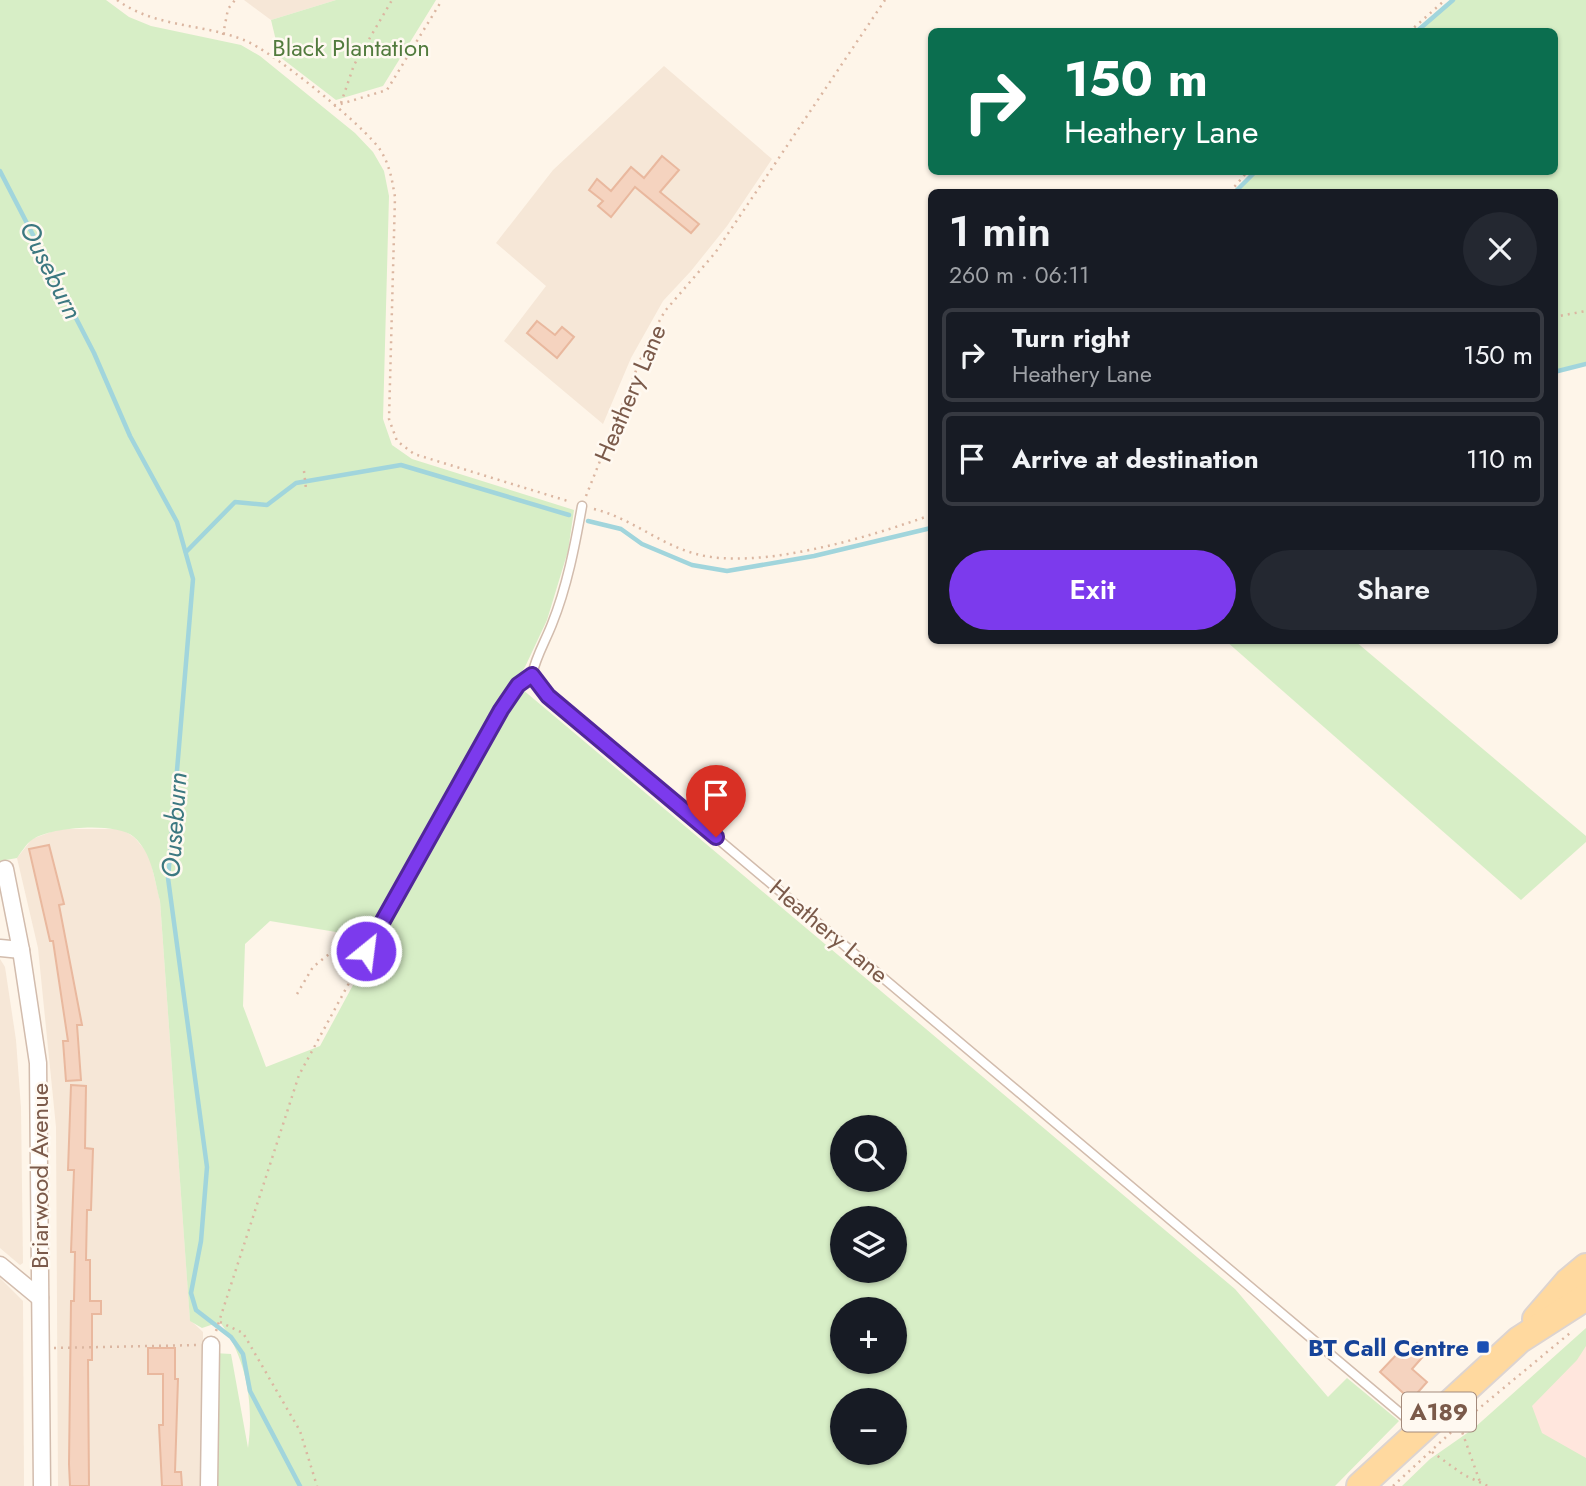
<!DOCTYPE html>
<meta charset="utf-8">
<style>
:root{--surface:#171b24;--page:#242831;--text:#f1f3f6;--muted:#9ea1a6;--line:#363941;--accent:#7c3aed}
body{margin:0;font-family:Jost,sans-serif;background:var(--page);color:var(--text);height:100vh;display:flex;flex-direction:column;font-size:26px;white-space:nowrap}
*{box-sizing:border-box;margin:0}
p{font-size:23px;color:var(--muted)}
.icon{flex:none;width:38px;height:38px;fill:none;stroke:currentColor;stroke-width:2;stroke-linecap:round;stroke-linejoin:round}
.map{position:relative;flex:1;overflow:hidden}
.sheet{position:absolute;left:928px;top:189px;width:630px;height:455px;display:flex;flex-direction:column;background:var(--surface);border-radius:10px;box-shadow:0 2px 5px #0004}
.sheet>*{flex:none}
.hud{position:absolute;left:928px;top:28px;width:630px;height:147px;border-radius:10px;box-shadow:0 2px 5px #0004;background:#0b6e4f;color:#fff;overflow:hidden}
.fabs{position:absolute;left:830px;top:1115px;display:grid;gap:14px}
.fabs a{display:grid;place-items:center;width:77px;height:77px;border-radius:50%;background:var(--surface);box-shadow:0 2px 5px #0004;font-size:35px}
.pin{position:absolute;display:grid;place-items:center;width:60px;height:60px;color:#fff;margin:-72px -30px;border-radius:50% 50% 50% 0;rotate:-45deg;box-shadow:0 0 7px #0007}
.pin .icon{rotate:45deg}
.me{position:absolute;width:77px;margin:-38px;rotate:29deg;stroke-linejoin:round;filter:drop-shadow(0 0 5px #0008)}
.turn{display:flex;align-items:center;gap:24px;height:147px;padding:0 21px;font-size:32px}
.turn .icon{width:91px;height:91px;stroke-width:2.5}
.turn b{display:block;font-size:49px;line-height:60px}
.round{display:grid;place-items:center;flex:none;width:74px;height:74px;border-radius:37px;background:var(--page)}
.summary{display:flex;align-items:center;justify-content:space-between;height:119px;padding:0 21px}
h1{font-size:42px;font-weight:600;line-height:52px}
.primary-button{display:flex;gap:14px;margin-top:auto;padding:14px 21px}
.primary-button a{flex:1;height:80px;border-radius:42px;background:var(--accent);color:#fff;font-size:28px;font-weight:600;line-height:80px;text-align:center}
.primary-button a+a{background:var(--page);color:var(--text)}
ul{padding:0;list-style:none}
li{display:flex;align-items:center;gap:21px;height:94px;margin:0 14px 10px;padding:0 7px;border:4px solid var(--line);border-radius:10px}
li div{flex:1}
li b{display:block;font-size:26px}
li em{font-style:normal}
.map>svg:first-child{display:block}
</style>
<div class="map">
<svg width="1586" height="1486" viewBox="0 0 1586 1486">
<rect width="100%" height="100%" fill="#fef5e9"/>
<g fill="#f6e7d7">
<polygon points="244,0 336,0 271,20"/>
<polygon points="664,66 772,159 727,226 691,271 663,301 631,358 603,424 504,341 546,286 496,243 553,170"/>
<polygon points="59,829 122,829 135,838 149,855 160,901 190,1320 203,1332 203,1486 58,1486 56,1127 38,948 17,858 32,839"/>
<polygon points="0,959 5,967 16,1040 21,1108 23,1263 20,1265 0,1248"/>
<polygon points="0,1278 23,1301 24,1486 0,1486"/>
</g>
<polygon fill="#ffe6dd" points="1586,1336 1586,1472 1489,1424"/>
<g fill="#d7eec6" fill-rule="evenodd">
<path d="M0 0H106L129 17 151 26 241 45 260 56 355 133 373 152 384 171 389 196 383 419 392 445 412 459 574 510 568 551 547 620 525 667 497 707 364 945 336 932 270 921 245 944 243 1006 266 1067 320 1046 418 865 522 689 1235 1289 1328 1397 1347 1378 1399 1421 1335 1486H216L214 1353 231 1354 248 1448C254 1404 247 1359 220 1322L202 1328 190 1321 160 901C154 878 152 853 134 837 116 822 55 827 35 838 28 841 22 851 17 858L0 861ZM842 1127H894V1180H842ZM842 1218H894V1270H842ZM842 1309H894V1362H842ZM842 1400H894V1452H842Z"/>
<polygon points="336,0 436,0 383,86 336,100 280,57 271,20"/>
<polygon points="1453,0 1586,0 1586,363 1554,372 1554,192 1235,192 1255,172 1554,172 1554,32 1416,31"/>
<polygon points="1226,641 1355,641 1586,836 1586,842 1521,900"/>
<polygon points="1586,1328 1586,1346 1577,1360 1532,1406 1542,1433 1586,1458 1586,1486 1402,1486 1430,1459 1473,1429"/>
</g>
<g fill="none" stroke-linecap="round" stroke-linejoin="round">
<g stroke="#a1d5dc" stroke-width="4.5">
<polyline points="1416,32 1453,0"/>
<polyline points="0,171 94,353 130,436 177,522 193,579 168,878 207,1167 201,1241 191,1293 196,1310 231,1337 243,1354 250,1391 300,1486"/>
<polyline points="1235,192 1255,172"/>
<polyline points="1554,372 1586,364"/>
<polyline points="588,521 621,529 642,544 692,565 727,571 814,556 931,528"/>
<polyline points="186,552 235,502 267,505 296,483 401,465 569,515"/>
</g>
</g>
<g fill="#f5d3bf" stroke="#e9b89e" stroke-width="2">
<polygon points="662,156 679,170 660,192 699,224 691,233 635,187 611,217 598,206 603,201 589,190 597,179 611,191 631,167 644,178"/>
<polygon points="537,321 555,335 562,327 574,337 557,358 527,333"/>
<polygon points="49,845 64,904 59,905 82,1025 77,1025 81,1080 66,1081 63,1041 68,1041 53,941 50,941 29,849"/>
<polygon points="71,1085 86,1086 85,1148 93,1149 91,1210 87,1210 86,1260 90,1260 90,1301 101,1301 101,1314 92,1314 92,1360 88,1360 89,1486 70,1486 69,1464 71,1301 74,1301 75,1252 71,1252 74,1170 68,1170"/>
<polygon points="1417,1343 1427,1352 1412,1369 1427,1382 1411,1400 1380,1372 1398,1353 1403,1358"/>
<polygon points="148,1348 175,1348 175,1379 178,1379 175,1472 181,1472 182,1486 162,1486 159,1425 163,1425 163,1374 148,1374"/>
</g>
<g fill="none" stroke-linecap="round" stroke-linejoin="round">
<defs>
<g id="lane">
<path d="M582 506C575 545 567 587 552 624 545 642 536 656 532 675L548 696 1418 1428"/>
<polyline points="366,951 501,710 518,685 532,675"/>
</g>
<g id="street">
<polyline points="5,869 21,950 38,1063 42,1486"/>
<polyline points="0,948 21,950"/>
<polyline points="0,1265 40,1298"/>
<polyline points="209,1486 211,1345"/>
</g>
<g id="primary">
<polyline points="1536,1319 1568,1282 1586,1267"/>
<polyline points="1360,1486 1519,1340 1586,1297"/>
</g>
</defs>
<use href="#lane" stroke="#d2bcad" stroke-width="11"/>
<use href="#street" stroke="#d2bcad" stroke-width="19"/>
<use href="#primary" stroke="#ddd4d0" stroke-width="30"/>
<g stroke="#dbb6a1" stroke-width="2.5" stroke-dasharray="2 5" stroke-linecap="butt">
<path d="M117 0C156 28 201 23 244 40 271 50 366 127 381 151 390 166 392 180 395 197L389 419 397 441 414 454 571 502"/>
<polyline points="1409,32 1445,0"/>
<polyline points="223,35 228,9 235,0"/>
<polyline points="341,103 354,65 392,0"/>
<polyline points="334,106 387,90 442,0"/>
<polyline points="1230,192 1247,172"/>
<polyline points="1554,317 1586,311"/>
<polyline points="304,471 306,489"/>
<polyline points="586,496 647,343 665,311 715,253 885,0"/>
<path d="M594 509C631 518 659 544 696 554 759 571 869 537 931 515"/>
<polyline points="375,955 394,965"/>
<polyline points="297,994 313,967 344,942 356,947"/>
<polyline points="220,1322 243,1333 300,1431 317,1486"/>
<polyline points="216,1331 299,1075 361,961"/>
<polyline points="54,1348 198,1345"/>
<polyline points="1460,1426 1480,1482"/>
<polyline points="1432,1452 1464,1475 1488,1486"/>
<polyline points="1393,1486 1459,1425 1570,1333"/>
</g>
<use href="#lane" stroke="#fff" stroke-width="8"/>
<use href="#street" stroke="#fff" stroke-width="16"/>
<use href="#primary" stroke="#ffd99f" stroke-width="26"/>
</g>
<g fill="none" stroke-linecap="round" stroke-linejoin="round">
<defs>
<polyline id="route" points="366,951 501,710 518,685 532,675 548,696 716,837"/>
</defs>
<use href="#route" stroke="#51269a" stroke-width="18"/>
<use href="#route" stroke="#7c3aed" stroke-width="12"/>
</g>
<rect fill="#1a4fb4" stroke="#fff9f1" stroke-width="2.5" x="1476" y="1340" width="14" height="14" rx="3.5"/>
<g text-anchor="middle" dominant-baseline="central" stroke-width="5" stroke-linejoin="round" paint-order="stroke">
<rect fill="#fff9f1" stroke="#a38a7c" stroke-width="2" x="1402" y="1392.5" width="74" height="39" rx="5"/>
<g font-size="23" font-weight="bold" fill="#7b5a4a">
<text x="1439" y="1412">A189</text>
</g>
<g font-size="24" fill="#527b3e" stroke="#fff9f1">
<text x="351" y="47">Black Plantation</text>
</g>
<g font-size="24" fill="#7b5a4a" stroke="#fff9f1">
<text transform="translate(630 393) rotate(-67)">Heathery Lane</text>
<text transform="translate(829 931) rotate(40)">Heathery Lane</text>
<text transform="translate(39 1176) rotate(-90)">Briarwood Avenue</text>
</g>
<g font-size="24" font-weight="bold" fill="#164399" stroke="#fff9f1" text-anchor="end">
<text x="1469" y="1347">BT Call Centre</text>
</g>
<g font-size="26" font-style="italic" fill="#3c7881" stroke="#fff9f1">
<text transform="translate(51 270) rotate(63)">Ouseburn</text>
<text transform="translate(174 825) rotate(-86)">Ouseburn</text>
</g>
</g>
</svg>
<div class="fabs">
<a><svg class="icon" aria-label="search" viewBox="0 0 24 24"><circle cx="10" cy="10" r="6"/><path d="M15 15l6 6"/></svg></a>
<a><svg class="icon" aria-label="layers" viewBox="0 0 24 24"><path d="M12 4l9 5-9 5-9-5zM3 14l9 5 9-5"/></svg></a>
<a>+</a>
<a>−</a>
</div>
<div class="pin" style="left:716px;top:837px;background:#d93025"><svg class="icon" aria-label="arrive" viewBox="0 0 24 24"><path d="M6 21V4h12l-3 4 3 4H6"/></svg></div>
<svg class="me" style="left:366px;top:951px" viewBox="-20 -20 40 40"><circle r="17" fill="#7c3aed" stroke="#fff" stroke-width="3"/><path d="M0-11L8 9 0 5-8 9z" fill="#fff"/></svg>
<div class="hud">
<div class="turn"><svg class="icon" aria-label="right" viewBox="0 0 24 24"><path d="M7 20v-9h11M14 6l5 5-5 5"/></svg><div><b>150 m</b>Heathery Lane</div></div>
</div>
<section class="sheet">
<div class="summary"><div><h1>1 min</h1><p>260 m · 06:11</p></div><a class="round"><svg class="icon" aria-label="close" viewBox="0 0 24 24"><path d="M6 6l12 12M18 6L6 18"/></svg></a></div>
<ul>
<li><svg class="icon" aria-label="right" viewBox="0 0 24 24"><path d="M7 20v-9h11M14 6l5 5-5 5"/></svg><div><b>Turn right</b><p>Heathery Lane</p></div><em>150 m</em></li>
<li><svg class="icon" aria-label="arrive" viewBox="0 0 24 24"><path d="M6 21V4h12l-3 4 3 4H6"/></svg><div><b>Arrive at destination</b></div><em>110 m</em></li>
</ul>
<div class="primary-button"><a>Exit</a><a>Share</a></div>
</section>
</div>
